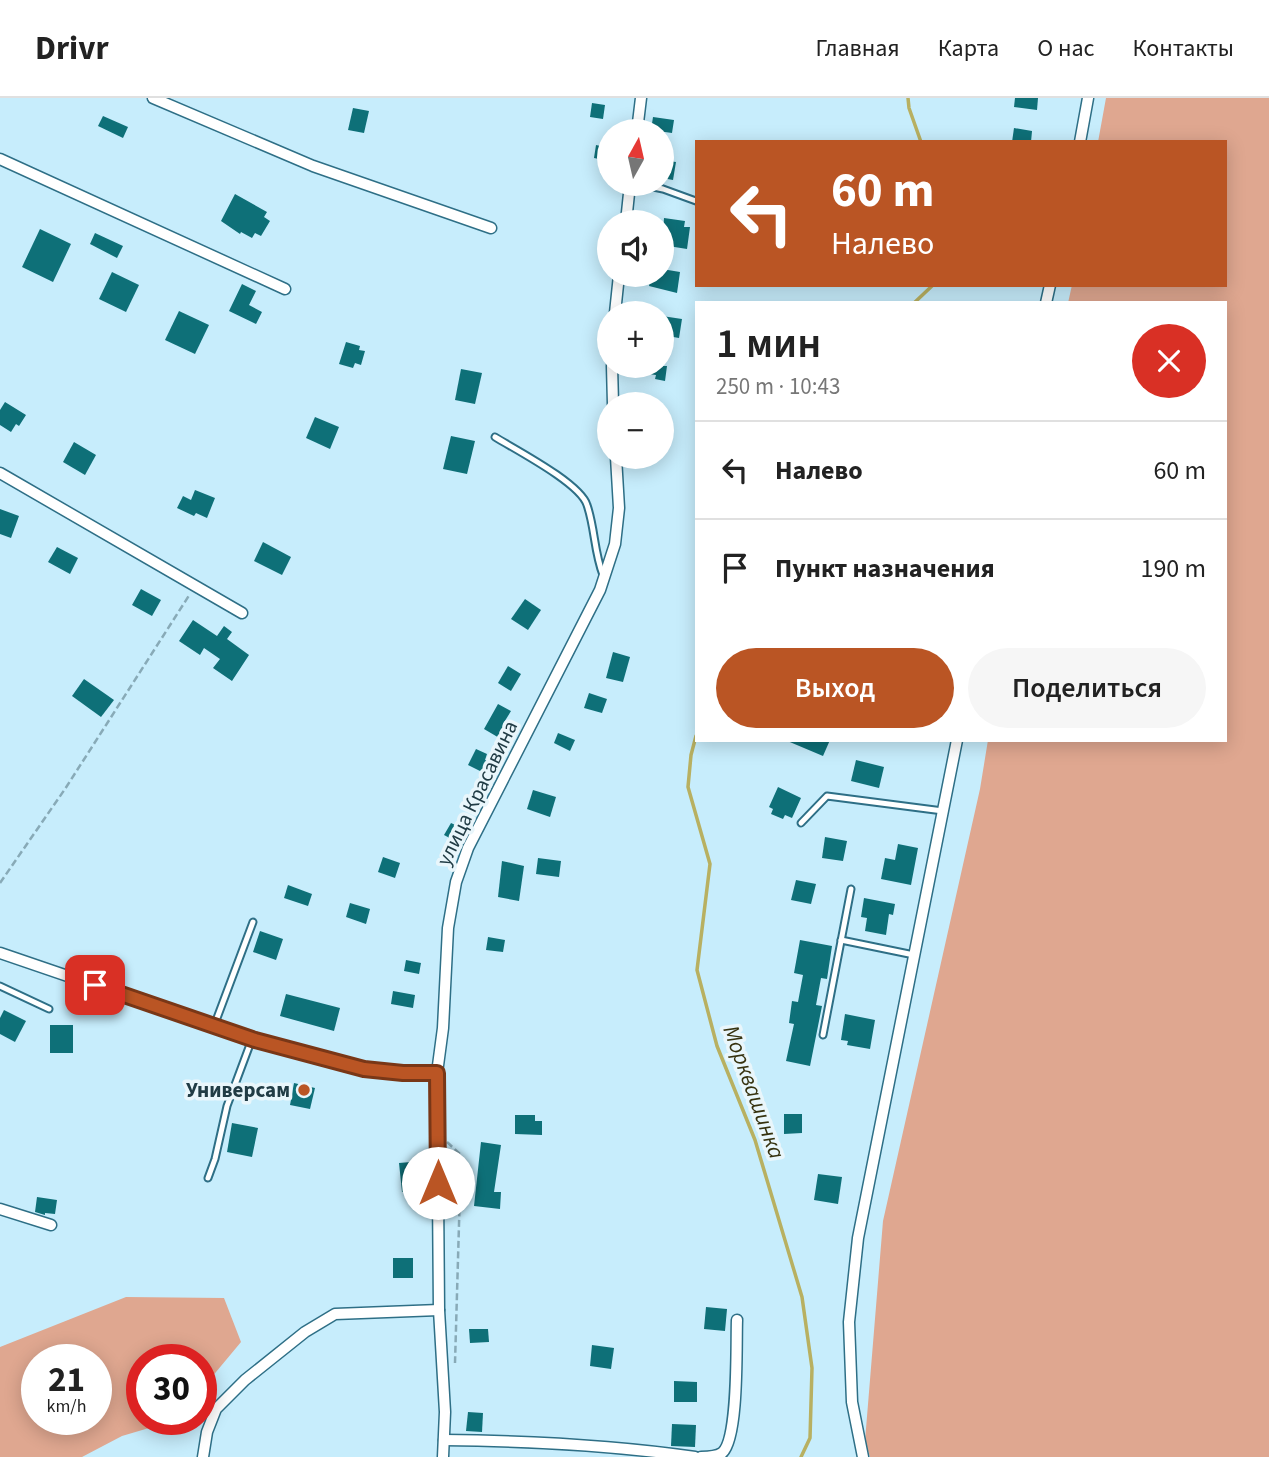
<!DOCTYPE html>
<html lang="ru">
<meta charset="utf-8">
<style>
:root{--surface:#fff;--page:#f6f6f6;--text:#222;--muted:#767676;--line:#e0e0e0;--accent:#ba5524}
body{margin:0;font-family:"Source Sans 3",sans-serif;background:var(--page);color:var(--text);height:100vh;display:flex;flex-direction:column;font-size:26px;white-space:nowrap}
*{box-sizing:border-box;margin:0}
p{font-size:23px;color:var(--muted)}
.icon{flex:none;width:38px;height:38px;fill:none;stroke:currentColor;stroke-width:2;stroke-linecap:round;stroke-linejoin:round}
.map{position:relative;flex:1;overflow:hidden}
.details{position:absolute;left:695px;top:203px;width:532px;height:441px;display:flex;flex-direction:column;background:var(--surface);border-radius:0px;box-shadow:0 4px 18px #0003}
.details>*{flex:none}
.hud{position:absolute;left:695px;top:42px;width:532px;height:147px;border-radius:0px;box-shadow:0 4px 18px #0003;background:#ba5524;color:#fff;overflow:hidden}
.needle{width:46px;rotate:8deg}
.tools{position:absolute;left:597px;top:21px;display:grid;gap:14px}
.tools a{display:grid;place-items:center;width:77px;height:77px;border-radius:50%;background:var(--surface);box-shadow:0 4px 18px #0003;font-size:35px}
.speed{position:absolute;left:21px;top:1246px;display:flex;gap:14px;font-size:35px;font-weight:700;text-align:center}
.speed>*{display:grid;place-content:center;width:91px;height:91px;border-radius:50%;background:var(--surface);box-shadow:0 4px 18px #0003;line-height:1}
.speed small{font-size:18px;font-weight:400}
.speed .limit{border:10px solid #d22;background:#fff;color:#111}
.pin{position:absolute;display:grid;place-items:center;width:60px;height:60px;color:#fff;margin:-30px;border-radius:14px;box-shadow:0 4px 10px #0006}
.me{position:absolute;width:77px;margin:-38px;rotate:0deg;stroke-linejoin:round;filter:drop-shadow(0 0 5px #0008)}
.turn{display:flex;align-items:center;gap:24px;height:147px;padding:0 21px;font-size:32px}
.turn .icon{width:91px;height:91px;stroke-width:2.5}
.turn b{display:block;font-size:49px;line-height:60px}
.round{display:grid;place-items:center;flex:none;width:74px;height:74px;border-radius:37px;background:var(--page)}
.headline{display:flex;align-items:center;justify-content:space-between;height:119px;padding:0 21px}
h1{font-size:42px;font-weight:600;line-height:52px}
.button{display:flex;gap:14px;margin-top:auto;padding:14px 21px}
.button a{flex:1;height:80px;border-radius:42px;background:var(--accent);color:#fff;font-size:28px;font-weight:600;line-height:80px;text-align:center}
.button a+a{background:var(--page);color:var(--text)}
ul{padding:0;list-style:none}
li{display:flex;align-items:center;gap:21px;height:98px;padding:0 21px;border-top:2px solid var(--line)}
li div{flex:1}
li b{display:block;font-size:26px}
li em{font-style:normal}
header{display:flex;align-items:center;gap:42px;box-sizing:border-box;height:98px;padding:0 35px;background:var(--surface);border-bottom:2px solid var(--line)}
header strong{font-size:33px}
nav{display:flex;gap:38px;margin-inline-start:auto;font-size:24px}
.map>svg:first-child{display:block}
</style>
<header>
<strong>Drivr</strong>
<nav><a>Главная</a><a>Карта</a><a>О нас</a><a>Контакты</a></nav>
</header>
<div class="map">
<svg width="1269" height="1359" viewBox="0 0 1269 1359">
<rect width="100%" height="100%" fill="#c7edfc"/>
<g fill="#dfa790" fill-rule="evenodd">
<polygon points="1106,0 1269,0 1269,1359 870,1359 865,1343 883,1123 980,691 988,642 1225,642 1225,205 1068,205 1072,187 1225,187 1225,44 1098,44"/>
<path d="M126 1199 224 1200 241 1244 201 1292V1262H142V1321L176 1322 122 1338 82 1359H0V1249ZM37 1262H96V1321H37Z"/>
</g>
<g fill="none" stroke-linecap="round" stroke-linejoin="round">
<g stroke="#b8b061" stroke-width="3.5">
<polyline points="908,0 909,10 921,44"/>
<polyline points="914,205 933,187"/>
<polyline points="696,638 691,657 688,689 710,766 697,872 717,948 755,1042 802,1199 812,1270 810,1340 801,1359"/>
</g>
</g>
<g fill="#0e7078">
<polygon points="1015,0 1038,0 1037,12 1014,9"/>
<polygon points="592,5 605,7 603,21 590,19"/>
<polygon points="353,10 369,13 364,35 348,32"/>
<polygon points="103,18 128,29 123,40 98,28"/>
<polygon points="653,19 674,22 672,35 651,32"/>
<polygon points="1014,30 1032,33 1031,44 1012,44"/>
<polygon points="596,47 609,50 609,63 594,60"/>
<polygon points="662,62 676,64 673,82 662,80"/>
<polygon points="235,96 267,114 264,119 270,123 261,138 255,135 252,140 241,134 240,136 221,123"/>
<polygon points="664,120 685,123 684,129 690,129 687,151 662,147"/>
<polygon points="40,131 71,146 53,184 22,169"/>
<polygon points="95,135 123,148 117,160 90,146"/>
<polygon points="662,171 680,174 677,195 649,188 651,177 662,177"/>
<polygon points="112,174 139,187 126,214 99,201"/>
<polygon points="242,186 256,193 249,207 262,214 256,226 229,213"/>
<polygon points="179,213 209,227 195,256 165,242"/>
<polygon points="662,218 682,221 679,240 662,237"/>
<polygon points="346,244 360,248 359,252 365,253 361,267 355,265 353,270 339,266"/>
<polygon points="634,268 667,268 665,283 655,281 656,277 634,274"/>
<polygon points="461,271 482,275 475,306 455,302"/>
<polygon points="5,304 26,317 19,328 16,326 11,334 0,327 0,312"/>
<polygon points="315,319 339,329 330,351 306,340"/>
<polygon points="451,338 475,343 467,376 443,371"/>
<polygon points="74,344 96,357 85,377 63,364"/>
<polygon points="195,392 215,400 207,420 196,415 194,418 177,410 183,398 191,402"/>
<polygon points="0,411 19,418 11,440 0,436"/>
<polygon points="263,444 291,459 282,477 254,463"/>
<polygon points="57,449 78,460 70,476 48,464"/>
<polygon points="141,491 161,502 152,518 132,507"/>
<polygon points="525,501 541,512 528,532 511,521"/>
<polygon points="193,522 217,538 224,528 232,534 227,541 249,557 232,583 213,570 220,561 204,550 200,557 179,543"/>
<polygon points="613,554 630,559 623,584 606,580"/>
<polygon points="508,568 521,576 511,593 498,585"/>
<polygon points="84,581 114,602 101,619 72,598"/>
<polygon points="589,595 607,601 602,615 584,610"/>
<polygon points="498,606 511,613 503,626 508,629 501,641 484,631"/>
<polygon points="558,635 575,642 570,653 554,645"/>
<polygon points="785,642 830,642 823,658"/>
<polygon points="476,651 487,656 485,662 491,665 486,676 468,667"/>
<polygon points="856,662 884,669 879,690 851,683"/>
<polygon points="778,689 801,700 792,720 785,717 783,721 771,716 773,711 769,709"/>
<polygon points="533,692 556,699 550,719 527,711"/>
<polygon points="451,725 466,732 459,745 444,737"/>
<polygon points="825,739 847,743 843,763 822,760"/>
<polygon points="898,746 918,750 911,787 881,781 885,760 895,762"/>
<polygon points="383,759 400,765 395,780 378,774"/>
<polygon points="538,760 561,763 559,779 536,776"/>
<polygon points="502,763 524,768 519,803 498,799"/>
<polygon points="796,782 816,786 811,806 791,802"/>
<polygon points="288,787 312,796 308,808 284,800"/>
<polygon points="864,800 895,806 893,817 889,816 886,837 865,833 867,820 861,819"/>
<polygon points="350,805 370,811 366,826 346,819"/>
<polygon points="260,833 283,841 276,862 253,854"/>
<polygon points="488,839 505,842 503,854 486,852"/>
<polygon points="800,842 832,848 827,881 821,880 816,907 822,908 810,968 786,963 794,926 789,925 792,903 798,904 803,877 794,875"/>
<polygon points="406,862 421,865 419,876 404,873"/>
<polygon points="393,893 415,897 413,910 391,906"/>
<polygon points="286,896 340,910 334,933 280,918"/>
<polygon points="4,912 26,923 15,944 0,936 0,920"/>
<polygon points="845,916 875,922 870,951 847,947 848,943 841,942"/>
<rect x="50" y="927" width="23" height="28"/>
<polygon points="294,985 315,990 310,1011 290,1007"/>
<polygon points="784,1016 802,1016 802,1035 784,1036"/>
<polygon points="515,1017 535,1017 535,1023 542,1023 542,1037 515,1036"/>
<polygon points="232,1025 258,1030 252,1059 227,1054"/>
<polygon points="481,1044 501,1047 494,1094 501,1094 500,1111 474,1108"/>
<polygon points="411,1064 411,1074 420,1073 422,1093 402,1094 399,1065"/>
<polygon points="818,1076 842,1079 838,1106 814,1102"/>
<polygon points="37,1099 57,1102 55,1116 45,1115 45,1117 35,1114"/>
<rect x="393" y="1160" width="20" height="20"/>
<polygon points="706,1209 727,1211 725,1233 704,1231"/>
<polygon points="469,1231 488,1231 489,1244 470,1245"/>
<polygon points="592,1247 614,1250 611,1271 590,1268"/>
<polygon points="674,1283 697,1284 697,1304 674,1304"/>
<polygon points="468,1314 483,1315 482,1334 466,1333"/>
<polygon points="672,1326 696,1327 695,1349 671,1348"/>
</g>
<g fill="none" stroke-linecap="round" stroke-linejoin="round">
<defs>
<g id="service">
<polyline points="639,86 663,91 696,103"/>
<path d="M495 339C516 352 580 385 587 407 595 430 594 454 603 477"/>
<polyline points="801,725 827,698 943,713"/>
<polyline points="841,842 914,857"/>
<polyline points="0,888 49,911"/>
<polyline points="214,928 253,824"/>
<polyline points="823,937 851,791"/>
<polyline points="208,1080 215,1061 227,1008 252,941"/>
</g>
<g id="minor">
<polyline points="153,0 313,68 491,130"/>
<polyline points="637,33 641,0"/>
<polyline points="1080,44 1088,0"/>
<polyline points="0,61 285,191"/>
<polyline points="626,124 630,86"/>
<polyline points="1046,205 1050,187"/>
<polyline points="615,215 619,177"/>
<polyline points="612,268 613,306"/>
<polyline points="0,375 242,515"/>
<polyline points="0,855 255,942 364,971 403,975 437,975"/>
<polyline points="0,1111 51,1127"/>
<path d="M444 1342C528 1343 612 1347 695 1359"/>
<polyline points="203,1359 207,1334 216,1311 245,1282 305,1234 335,1216 439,1212"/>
<polyline points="443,1359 445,1314 439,1212 437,975 443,930 448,830 456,784 468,750 600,492 615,446 619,410 616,359"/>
<path d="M701 1359C708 1359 716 1359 722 1355 739 1341 736 1246 737 1222"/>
<polyline points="863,1359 852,1304 849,1224 858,1140 957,642"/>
</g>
</defs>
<use href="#service" stroke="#2e6f86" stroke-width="9"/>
<use href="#minor" stroke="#2e6f86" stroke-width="13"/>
<g stroke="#88aab7" stroke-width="2.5" stroke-dasharray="7 3.5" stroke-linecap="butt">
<polyline points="0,785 65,691 190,496"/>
<polyline points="447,1044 461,1057 455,1265"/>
</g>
<use href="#service" stroke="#fff" stroke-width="5"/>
<use href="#minor" stroke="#fff" stroke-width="10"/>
</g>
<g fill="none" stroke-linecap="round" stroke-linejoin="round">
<defs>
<polyline id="route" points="95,887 255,942 364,971 403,975 437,975 438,1085"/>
</defs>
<use href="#route" stroke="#793717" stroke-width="18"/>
<use href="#route" stroke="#ba5524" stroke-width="12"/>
</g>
<circle fill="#ba5524" stroke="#e9f6fb" stroke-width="2.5" cx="304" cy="992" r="7"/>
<g text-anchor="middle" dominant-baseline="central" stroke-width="7" stroke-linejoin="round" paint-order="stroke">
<g font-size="21" fill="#213c45" stroke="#e9f6fb">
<text transform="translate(477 695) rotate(-64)">улица Красавина</text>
</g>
<g font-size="21" font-weight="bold" fill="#213c45" stroke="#e9f6fb" text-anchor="end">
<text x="290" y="992">Универсам</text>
</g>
<g font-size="23" font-style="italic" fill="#36320f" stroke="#e9f6fb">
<text transform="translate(754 994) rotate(70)">Морквашинка</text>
</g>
</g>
</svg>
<div class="tools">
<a><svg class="needle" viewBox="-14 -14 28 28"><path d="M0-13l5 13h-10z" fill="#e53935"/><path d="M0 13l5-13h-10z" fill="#767676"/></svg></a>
<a><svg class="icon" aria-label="sound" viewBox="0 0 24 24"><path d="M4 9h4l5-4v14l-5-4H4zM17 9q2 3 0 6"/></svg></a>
<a>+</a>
<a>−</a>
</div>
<div class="speed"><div>21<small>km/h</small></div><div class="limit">30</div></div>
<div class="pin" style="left:95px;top:887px;background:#d93025"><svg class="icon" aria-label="arrive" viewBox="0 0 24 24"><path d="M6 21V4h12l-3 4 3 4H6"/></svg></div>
<svg class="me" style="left:438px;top:1085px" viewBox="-20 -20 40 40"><circle r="19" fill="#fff"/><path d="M0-13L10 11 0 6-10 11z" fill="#ba5524"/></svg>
<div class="hud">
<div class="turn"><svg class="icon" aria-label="left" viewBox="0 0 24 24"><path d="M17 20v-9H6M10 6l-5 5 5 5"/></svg><div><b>60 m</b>Налево</div></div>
</div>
<section class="details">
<div class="headline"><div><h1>1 мин</h1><p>250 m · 10:43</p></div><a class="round" style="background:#d93025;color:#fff"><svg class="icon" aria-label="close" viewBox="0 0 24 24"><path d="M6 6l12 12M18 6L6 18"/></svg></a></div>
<ul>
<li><svg class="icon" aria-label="left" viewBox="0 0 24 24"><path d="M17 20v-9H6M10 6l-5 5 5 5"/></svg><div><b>Налево</b></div><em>60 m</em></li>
<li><svg class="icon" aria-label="arrive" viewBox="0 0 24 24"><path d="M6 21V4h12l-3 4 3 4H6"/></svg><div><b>Пункт назначения</b></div><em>190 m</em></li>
</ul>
<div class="button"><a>Выход</a><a>Поделиться</a></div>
</section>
</div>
